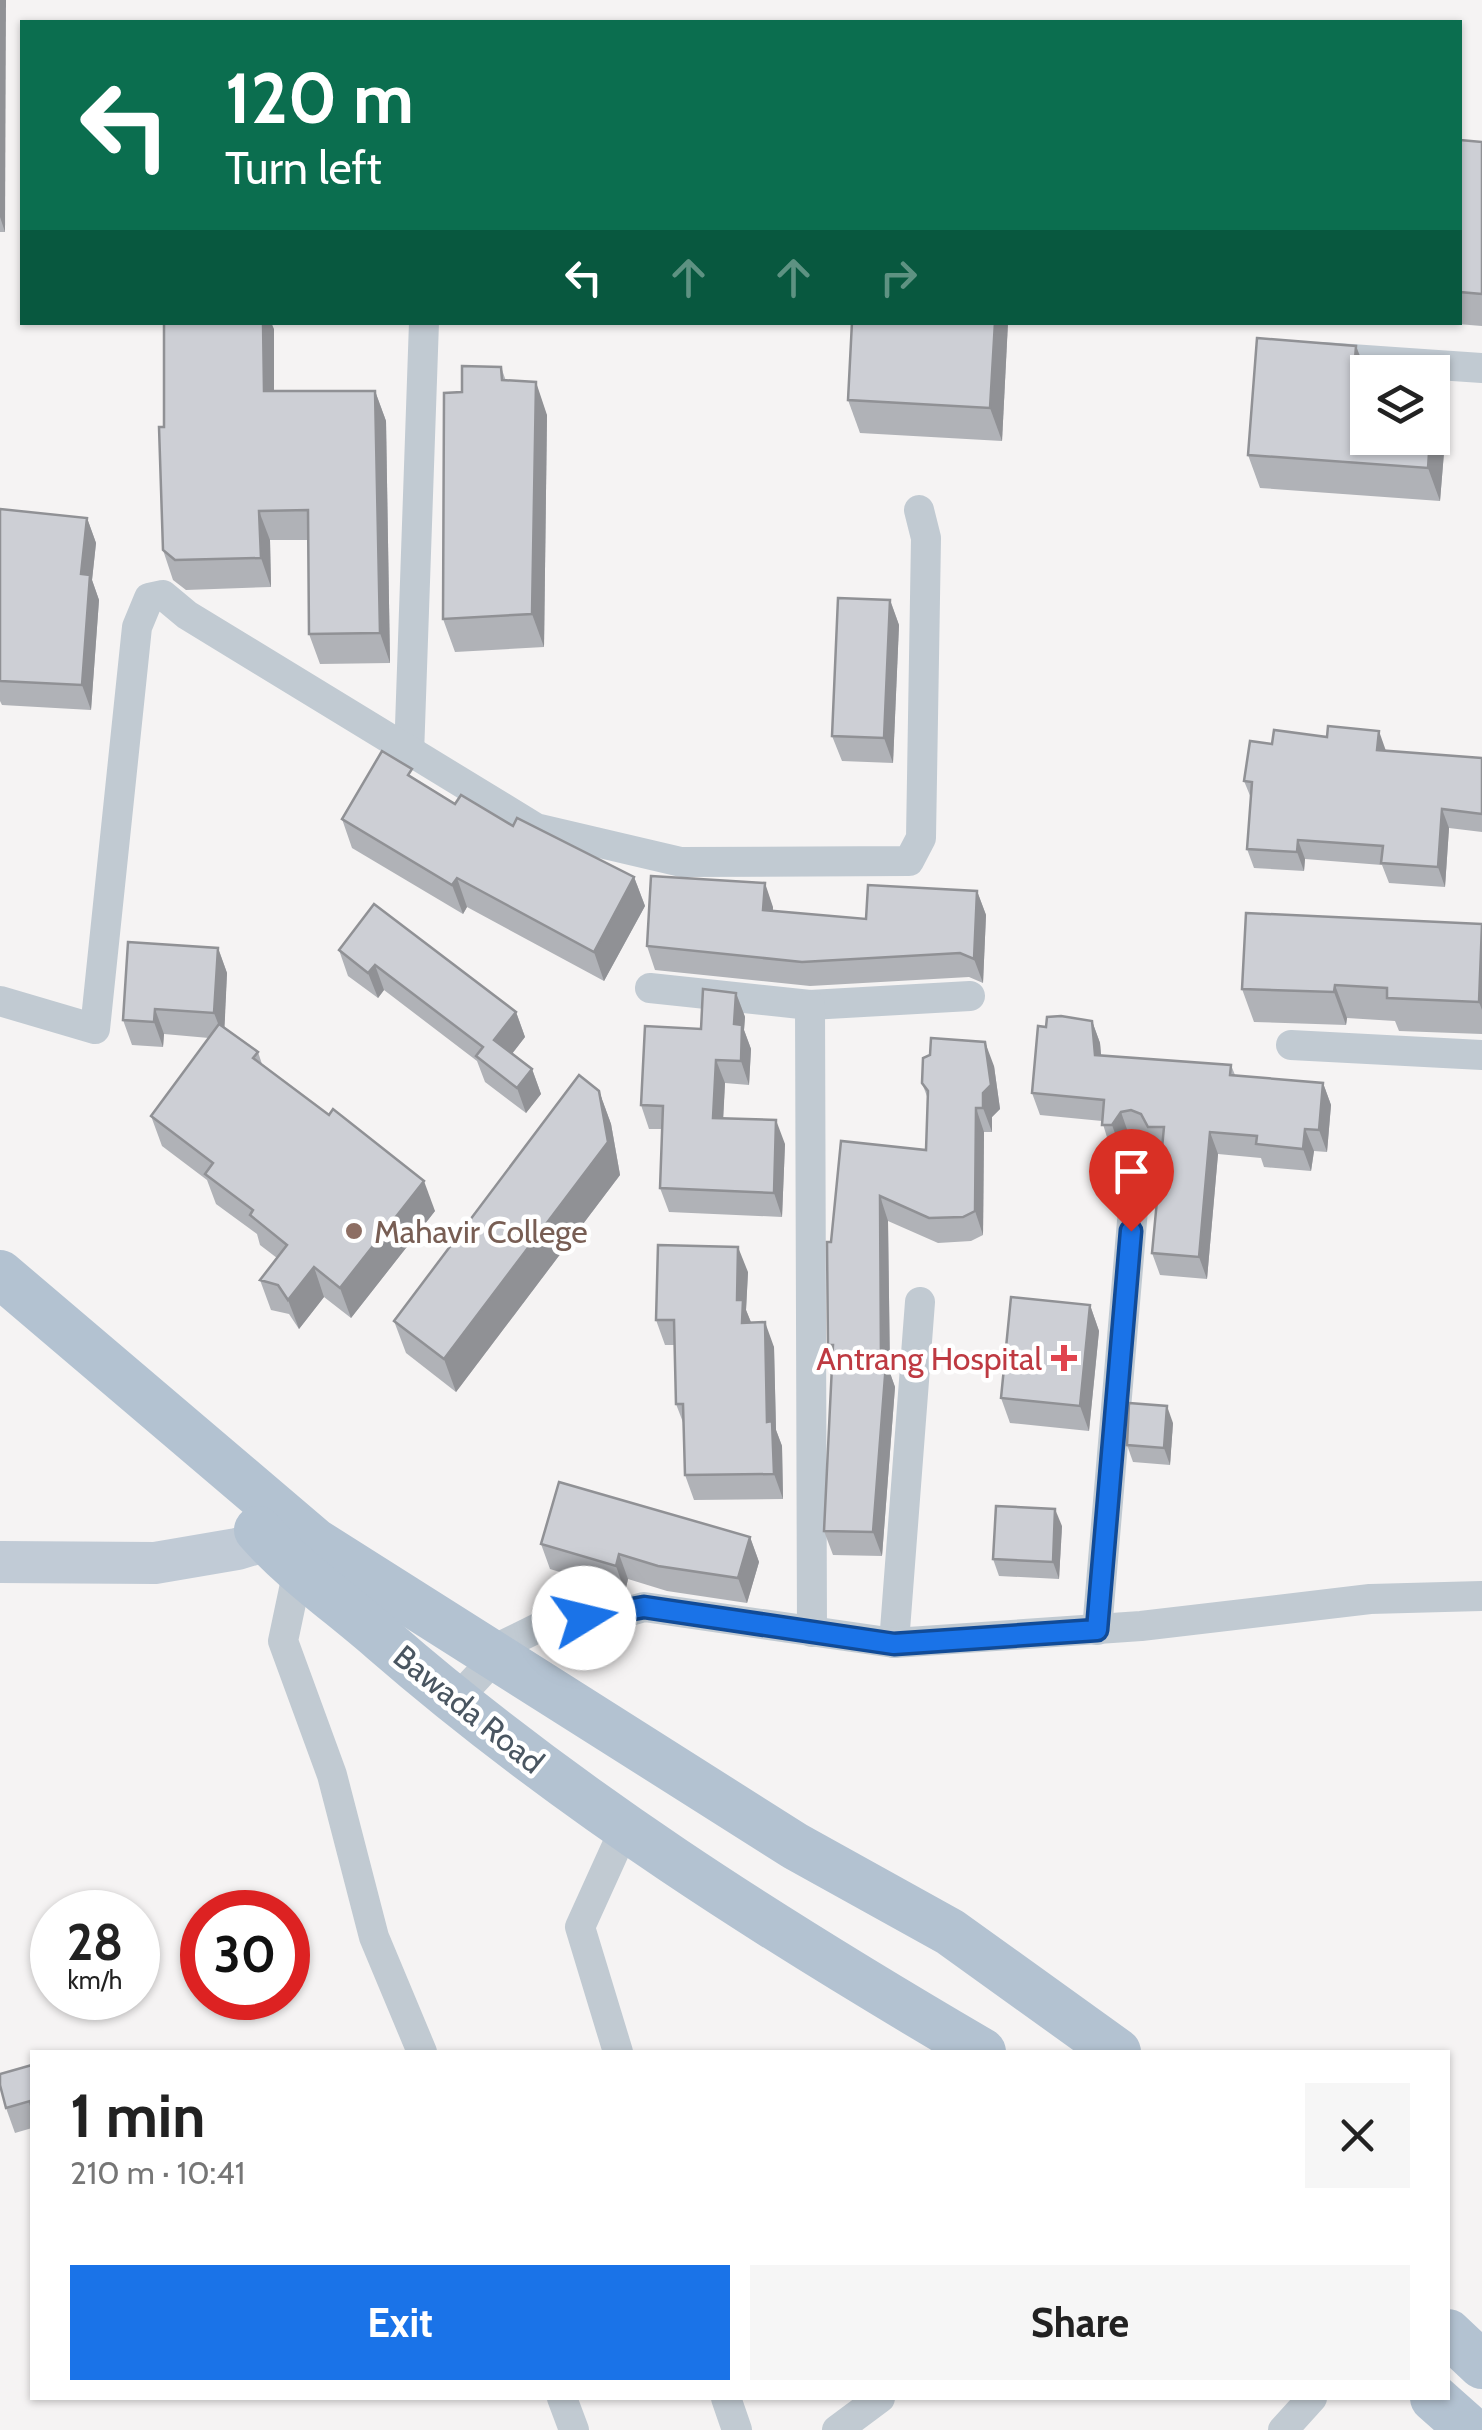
<!DOCTYPE html>
<meta charset="utf-8">
<style>
:root{--surface:#fff;--page:#f6f6f6;--text:#222;--muted:#767676;--accent:#1a73e8}
body{margin:0;font-family:Cabin,sans-serif;background:var(--page);color:var(--text);height:100vh;display:flex;flex-direction:column;font-size:38px;white-space:nowrap}
*{box-sizing:border-box;margin:0}
p{font-size:32px;color:var(--muted)}
.icon{flex:none;width:55px;height:55px;fill:none;stroke:currentColor;stroke-width:2;stroke-linecap:round;stroke-linejoin:round}
.map{position:relative;flex:1;overflow:hidden}
.sheet{position:absolute;left:30px;top:2050px;width:1420px;height:350px;display:flex;flex-direction:column;background:var(--surface);border-radius:0px;box-shadow:0 2px 8px #0004}
.sheet>*{flex:none}
.top-card{position:absolute;left:20px;top:20px;width:1442px;height:305px;border-radius:0px;box-shadow:0 2px 8px #0004;background:#0b6e4f;color:#fff;overflow:hidden}
.fabs{position:absolute;left:1350px;top:355px;display:grid;gap:20px}
.fabs a{display:grid;place-items:center;width:100px;height:100px;border-radius:0px;background:var(--surface);box-shadow:0 2px 8px #0004;font-size:50px}
.speed{position:absolute;left:30px;top:1890px;display:flex;gap:20px;font-size:50px;font-weight:700;text-align:center}
.speed>*{display:grid;place-content:center;width:130px;height:130px;border-radius:50%;background:var(--surface);box-shadow:0 2px 8px #0004;line-height:1}
.speed small{font-size:25px;font-weight:400}
.speed .limit{border:15px solid #d22;background:#fff;color:#111}
.pin{position:absolute;display:grid;place-items:center;width:85px;height:85px;color:#fff;margin:-102px -42px;border-radius:50% 50% 50% 0;rotate:-45deg;box-shadow:0 0 10px #0007}
.pin .icon{rotate:45deg}
.me{position:absolute;width:110px;margin:-55px;rotate:81deg;stroke-linejoin:round;filter:drop-shadow(0 0 8px #0008)}
.turn{display:flex;align-items:center;gap:35px;height:210px;padding:0 40px;font-size:45px}
.turn .icon{width:130px;height:130px;stroke-width:2.5}
.turn b{display:block;font-size:70px;line-height:85px}
.lanes{display:flex;align-items:center;height:95px;padding:0 40px;background:#0003;justify-content:center;gap:50px;direction:ltr}
.lanes .off{opacity:.35}
.round{display:grid;place-items:center;flex:none;width:105px;height:105px;border-radius:0px;background:var(--page)}
.summary{display:flex;align-items:center;justify-content:space-between;height:170px;padding:0 40px}
h1{font-size:60px;font-weight:700;line-height:75px}
.primary-button{display:flex;gap:20px;margin-top:auto;padding:20px 40px}
.primary-button a{flex:1;height:115px;border-radius:0px;background:var(--accent);color:#fff;font-size:40px;font-weight:700;line-height:115px;text-align:center}
.primary-button a+a{background:var(--page);color:var(--text)}
.map>svg:first-child{display:block}
</style>
<div class="map">
<svg width="1482" height="2430" viewBox="0 0 1482 2430">
<rect width="100%" height="100%" fill="#f5f3f3"/>
<g fill="none" stroke-linecap="round" stroke-linejoin="round">
<g stroke="#c1cad2" stroke-width="30">
<polyline points="1322,357 1482,368"/>
<polyline points="409,755 424,322"/>
<polyline points="650,988 810,1005 970,996"/>
<polyline points="0,1001 95,1029 137,627 149,598 163,595 187,615 536,828 681,862 909,861 921,838 926,538 919,510"/>
<polyline points="810,1005 812,1632"/>
<polyline points="1291,1045 1482,1055"/>
<polyline points="305,1558 298,1570 283,1641 332,1775 374,1937 422,2052"/>
<polyline points="1097,1630 1138,1151"/>
<polyline points="894,1643 920,1302"/>
<polyline points="454,1702 496,1657 497,1648 552,1621 616,1615 644,1607 894,1643 1141,1626 1370,1599 1482,1596"/>
<polyline points="618,2052 580,1927 624,1830"/>
<polyline points="562,2398 574,2430"/>
<polyline points="726,2398 737,2430"/>
<polyline points="837,2430 880,2398"/>
<polyline points="1283,2430 1312,2398"/>
</g>
<polyline stroke="#c1cbd6" stroke-width="42" points="0,1562 155,1563 237,1549 295,1532"/>
<g stroke="#b3c2d1" stroke-width="48">
<polyline points="0,1274 315,1542 795,1846 950,1932 1117,2052"/>
<path d="M258 1530C294 1571 341 1603 383 1640 567 1800 772 1929 982 2052"/>
<polyline points="1448,2333 1482,2365"/>
<polyline points="1434,2398 1470,2430"/>
</g>
</g>
<g fill="#b0b2b7">
<polygon points="0,0 5,232 0,232"/>
<polygon points="1460,140 1482,142 1482,326 1457,324 1456,322 1460,322"/>
<polygon points="852,322 1008,322 1002,441 860,433 848,400"/>
<polygon points="274,329 274,391 375,391 386,421 390,663 320,664 309,634 308,540 270,540 271,587 186,590 173,580 163,550 164,427"/>
<polygon points="1356,346 1368,377 1366,402 1445,440 1440,501 1260,488 1248,455"/>
<polygon points="501,367 506,381 547,415 544,647 455,652 443,619 462,392"/>
<polygon points="0,509 87,518 96,543 92,580 99,600 91,710 2,705 0,701"/>
<polygon points="890,600 899,625 893,763 842,761 832,736"/>
<polygon points="1272,744 1482,758 1482,832 1449,828 1445,887 1389,883 1382,865 1305,859 1304,871 1254,868 1247,849 1251,798 1244,781"/>
<polygon points="416,781 455,804 513,826 634,877 645,906 604,981 467,907 463,914 352,848 342,819"/>
<polygon points="977,891 986,915 983,983 969,977 810,986 655,970 647,946 773,907 773,911 866,919"/>
<polygon points="1482,932 1482,1034 1399,1031 1395,1021 1347,1018 1346,1025 1254,1022 1242,989"/>
<polygon points="218,948 227,973 224,1028 258,1052 262,1064 435,1211 351,1318 324,1297 299,1329 289,1314 271,1310 260,1280 277,1258 260,1245 257,1234 216,1204 207,1180 162,1146 151,1116 209,1038 164,1034 163,1047 132,1045 123,1020"/>
<polygon points="339,950 516,1012 525,1037 512,1054 532,1069 541,1094 526,1113 485,1082 477,1061 384,990 378,998 348,976"/>
<polygon points="736,993 745,1017 744,1030 751,1049 749,1085 725,1083 723,1118 785,1144 782,1217 669,1212 660,1188 662,1129 649,1129 641,1105"/>
<polygon points="1092,1021 1100,1043 1101,1055 1231,1065 1235,1075 1323,1083 1331,1105 1327,1152 1314,1151 1311,1171 1264,1167 1261,1158 1218,1154 1207,1279 1160,1275 1152,1253 1162,1149 1156,1149 1149,1136 1139,1132 1129,1135 1120,1147 1110,1147 1102,1121 1040,1115 1032,1093 1046,1027"/>
<polygon points="930,1055 994,1066 1000,1109 992,1117 992,1132 984,1132 983,1235 971,1241 938,1243 888,1221 890,1373 895,1387 882,1556 833,1555 824,1531 832,1356 828,1345 831,1242 926,1150 928,1099 922,1083"/>
<polygon points="599,1091 611,1124 620,1175 456,1392 406,1353 394,1321"/>
<polygon points="748,1272 746,1310 751,1322 774,1347 776,1430 782,1446 783,1499 694,1500 685,1475 684,1425 676,1404 675,1345 665,1345 656,1320"/>
<polygon points="1090,1305 1099,1331 1089,1431 1010,1423 1001,1398"/>
<polygon points="1173,1423 1170,1465 1133,1462 1127,1445"/>
<polygon points="1062,1526 1059,1579 999,1576 993,1559"/>
<polygon points="750,1537 759,1562 747,1603 667,1591 628,1579 625,1592 550,1569 541,1544"/>
<polygon points="32,2065 32,2128 15,2133 6,2108"/>
</g>
<g fill="#909195">
<polygon points="0,0 6,0 5,232 0,217"/>
<polygon points="263,322 271,322 274,329 274,420 264,391"/>
<polygon points="995,322 1008,322 1002,441 990,408"/>
<polygon points="1356,346 1368,377 1364,433 1352,400"/>
<polygon points="536,382 547,415 544,647 532,614"/>
<polygon points="375,391 386,421 390,663 380,633"/>
<polygon points="1433,407 1445,440 1440,501 1428,468 1430,438 1432,438"/>
<polygon points="259,511 270,540 271,587 261,558"/>
<polygon points="87,518 96,543 92,580 99,600 91,710 82,685 81,574"/>
<polygon points="890,600 899,625 893,763 884,738"/>
<polygon points="1379,731 1386,751 1377,750"/>
<polygon points="1442,809 1449,828 1445,887 1438,867"/>
<polygon points="1298,840 1305,859 1304,871 1297,852"/>
<polygon points="634,877 645,906 604,981 594,952"/>
<polygon points="457,878 467,907 463,914 452,885"/>
<polygon points="765,883 773,907 772,934 763,910"/>
<polygon points="977,891 986,915 983,983 974,959"/>
<polygon points="1482,932 1482,1010 1479,1002"/>
<polygon points="218,948 227,973 224,1039 214,1013"/>
<polygon points="375,965 384,990 378,998 368,973"/>
<polygon points="1335,985 1347,1018 1346,1025 1334,992"/>
<polygon points="736,993 745,1017 744,1030 751,1049 749,1085 741,1061 734,1024"/>
<polygon points="155,1009 164,1034 163,1047 154,1022"/>
<polygon points="516,1012 525,1037 503,1065 494,1040"/>
<polygon points="1092,1021 1100,1043 1103,1077 1095,1055"/>
<polygon points="985,1042 994,1066 1000,1109 992,1117 992,1132 983,1108"/>
<polygon points="716,1060 725,1083 722,1142 713,1118"/>
<polygon points="532,1069 541,1094 526,1113 517,1088"/>
<polygon points="1323,1083 1331,1105 1327,1152 1319,1130"/>
<polygon points="599,1091 611,1124 620,1175 456,1392 444,1359"/>
<polygon points="976,1108 984,1132 983,1235 975,1211"/>
<polygon points="1121,1112 1129,1135 1120,1147 1112,1125"/>
<polygon points="776,1120 785,1144 782,1217 774,1193"/>
<polygon points="1305,1129 1314,1151 1311,1171 1303,1149"/>
<polygon points="1210,1132 1218,1154 1207,1279 1199,1257"/>
<polygon points="424,1181 435,1211 351,1318 340,1288"/>
<polygon points="880,1196 888,1221 890,1373 895,1387 882,1556 873,1532 881,1363"/>
<polygon points="738,1247 748,1272 746,1310 752,1325 742,1323 737,1300"/>
<polygon points="314,1267 324,1297 299,1329 288,1300"/>
<polygon points="1090,1305 1099,1331 1089,1431 1080,1406"/>
<polygon points="765,1322 774,1347 776,1430 782,1446 783,1499 774,1474 767,1422"/>
<polygon points="1167,1406 1173,1423 1170,1465 1164,1448"/>
<polygon points="1055,1509 1062,1526 1059,1579 1053,1562"/>
<polygon points="750,1537 759,1562 747,1603 738,1578"/>
<polygon points="619,1554 628,1579 625,1592 616,1566"/>
</g>
<g fill="#cdcfd5" stroke="#909195" stroke-width="2.5">
<polygon points="1460,140 1482,142 1482,294 1460,292"/>
<polygon points="164,322 263,322 264,391 375,391 380,633 309,634 308,510 259,511 261,558 175,560 163,550 159,427 164,427"/>
<polygon points="852,322 995,322 990,408 848,400"/>
<polygon points="1257,338 1356,346 1352,400 1368,402 1368,438 1430,438 1428,468 1248,455"/>
<polygon points="462,366 501,367 502,380 536,382 532,614 443,619 444,393 462,392"/>
<polygon points="0,509 87,518 81,574 90,575 82,685 0,681"/>
<polygon points="838,598 890,600 884,738 832,736"/>
<polygon points="1328,726 1379,731 1377,750 1482,758 1482,814 1442,809 1438,867 1381,863 1383,846 1298,840 1297,852 1247,849 1252,782 1244,781 1250,741 1272,744 1274,730 1327,737"/>
<polygon points="382,751 412,769 408,775 455,804 461,795 513,826 517,818 634,877 594,952 457,878 452,885 342,819"/>
<polygon points="651,876 765,883 763,910 866,919 868,885 977,891 974,959 960,953 802,962 647,946"/>
<polygon points="374,904 516,1012 494,1040 532,1069 517,1088 476,1056 483,1047 375,965 368,973 339,950"/>
<polygon points="1246,913 1482,924 1479,1002 1387,998 1387,988 1335,985 1334,992 1242,989"/>
<polygon points="128,942 218,948 214,1013 155,1009 154,1022 123,1020"/>
<polygon points="703,989 736,993 734,1024 742,1025 741,1061 716,1060 713,1118 776,1120 774,1193 660,1188 663,1106 641,1105 645,1026 701,1029"/>
<polygon points="1061,1016 1092,1021 1095,1055 1231,1065 1230,1075 1323,1083 1319,1130 1305,1129 1303,1149 1256,1144 1257,1136 1210,1132 1199,1257 1152,1253 1164,1127 1148,1127 1141,1114 1131,1110 1121,1112 1112,1125 1102,1125 1104,1100 1032,1093 1038,1026 1046,1027 1047,1017"/>
<polygon points="219,1024 258,1052 253,1058 329,1115 333,1109 424,1181 340,1288 314,1267 288,1300 278,1285 260,1280 287,1245 250,1215 253,1210 205,1174 213,1163 151,1116"/>
<polygon points="931,1038 985,1042 991,1085 983,1093 983,1108 976,1108 975,1211 963,1217 929,1218 880,1196 881,1363 886,1363 873,1532 824,1531 833,1345 828,1345 827,1242 831,1242 841,1141 926,1150 928,1091 922,1083 923,1058 930,1055"/>
<polygon points="579,1075 599,1091 608,1142 444,1359 394,1321"/>
<polygon points="658,1245 738,1247 737,1300 743,1300 742,1323 765,1322 767,1422 772,1421 774,1474 685,1475 683,1404 676,1404 674,1320 656,1320"/>
<polygon points="1011,1297 1090,1305 1080,1406 1001,1398"/>
<polygon points="1129,1403 1167,1406 1164,1448 1127,1445"/>
<polygon points="559,1482 750,1537 738,1578 658,1566 619,1554 616,1566 541,1544"/>
<polygon points="996,1506 1055,1509 1053,1562 993,1559"/>
<polygon points="32,2065 32,2109 30,2101 6,2108 0,2085 0,2074"/>
</g>
<g fill="none" stroke-linecap="round" stroke-linejoin="round">
<defs>
<polyline id="route" points="584,1618 644,1607 894,1644 1097,1630 1131,1231"/>
</defs>
<use href="#route" stroke="#114b97" stroke-width="25"/>
<use href="#route" stroke="#1a73e8" stroke-width="18"/>
</g>
<circle fill="#8d6e63" stroke="#fff" stroke-width="4" cx="354" cy="1231" r="10"/>
<path fill="#e0444e" stroke="#fff" stroke-width="4" d="M1059 1343h10v10h10v10h-10v10h-10v-10h-10v-10h10z"/>
<g text-anchor="middle" dominant-baseline="central" stroke-width="9" stroke-linejoin="round" paint-order="stroke">
<g font-size="32" fill="#785e54" stroke="#fff" text-anchor="start">
<text x="374" y="1231">Mahavir College</text>
</g>
<g font-size="32" fill="#be3a42" stroke="#fff" text-anchor="end">
<text x="1042" y="1358">Antrang Hospital</text>
</g>
<g font-size="32" fill="#4a5661" stroke="#fff">
<text transform="translate(469 1709) rotate(39)">Bawada Road</text>
</g>
</g>
</svg>
<div class="fabs">
<a><svg class="icon" aria-label="layers" viewBox="0 0 24 24"><path d="M12 4l9 5-9 5-9-5zM3 14l9 5 9-5"/></svg></a>
</div>
<div class="speed"><div>28<small>km/h</small></div><div class="limit">30</div></div>
<div class="pin" style="left:1131px;top:1231px;background:#d93025"><svg class="icon" aria-label="arrive" viewBox="0 0 24 24"><path d="M6 21V4h12l-3 4 3 4H6"/></svg></div>
<svg class="me" style="left:584px;top:1618px" viewBox="-20 -20 40 40"><circle r="19" fill="#fff"/><path d="M0-13L10 11 0 6-10 11z" fill="#1a73e8"/></svg>
<div class="top-card">
<div class="turn"><svg class="icon" aria-label="left" viewBox="0 0 24 24"><path d="M17 20v-9H6M10 6l-5 5 5 5"/></svg><div><b>120 m</b>Turn left</div></div>
<div class="lanes"><svg class="icon" aria-label="left" viewBox="0 0 24 24"><path d="M17 20v-9H6M10 6l-5 5 5 5"/></svg><svg class="icon off" aria-label="ahead" viewBox="0 0 24 24"><path d="M12 20V5M6 11l6-6 6 6"/></svg><svg class="icon off" aria-label="ahead" viewBox="0 0 24 24"><path d="M12 20V5M6 11l6-6 6 6"/></svg><svg class="icon off" aria-label="right" viewBox="0 0 24 24"><path d="M7 20v-9h11M14 6l5 5-5 5"/></svg></div>
</div>
<section class="sheet">
<div class="summary"><div><h1>1 min</h1><p>210 m · 10:41</p></div><a class="round"><svg class="icon" aria-label="close" viewBox="0 0 24 24"><path d="M6 6l12 12M18 6L6 18"/></svg></a></div>
<div class="primary-button"><a>Exit</a><a>Share</a></div>
</section>
</div>
